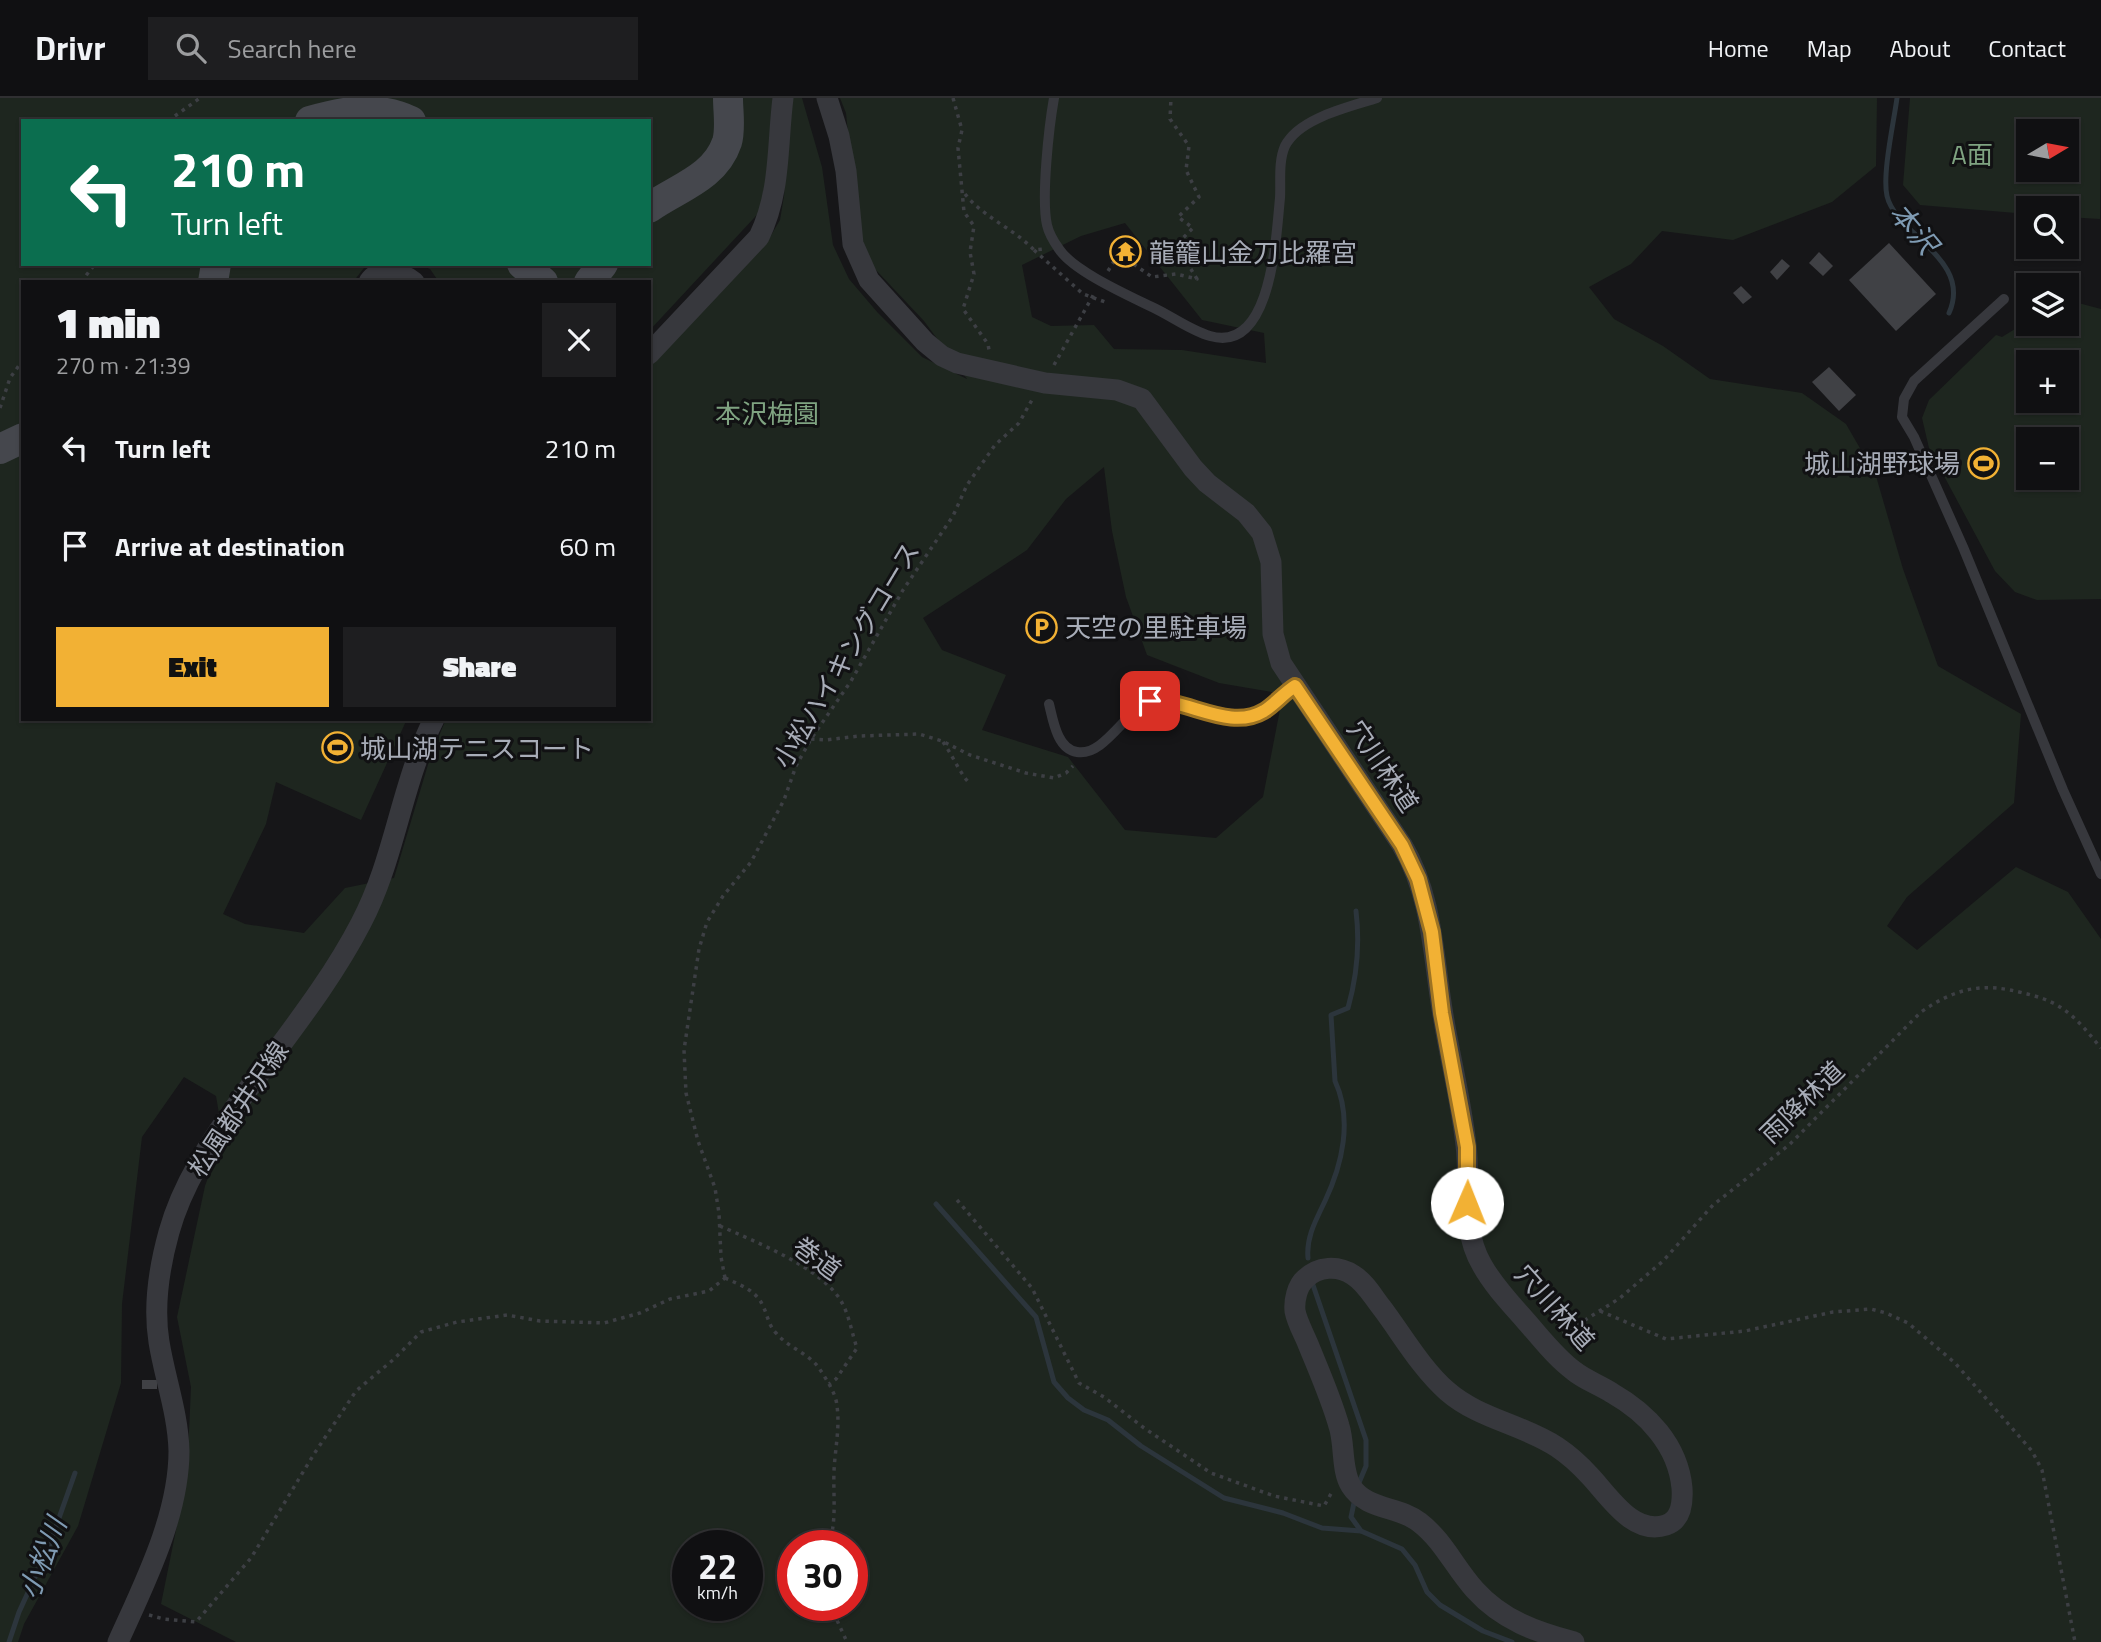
<!DOCTYPE html>
<meta charset="utf-8">
<style>
:root{--surface:#101012;--page:#1e1e20;--text:#f1f3f6;--muted:#9c9d9f;--line:#303032;--accent:#f2b134}
body{margin:0;font-family:"Titillium Web","Noto Sans JP",sans-serif;background:var(--page);color:var(--text);height:100vh;display:flex;flex-direction:column;font-size:26px;white-space:nowrap}
*{box-sizing:border-box;margin:0}
p{font-size:23px;color:var(--muted)}
.icon{flex:none;width:38px;height:38px;fill:none;stroke:currentColor;stroke-width:2;stroke-linecap:round;stroke-linejoin:round}
.map{position:relative;flex:1;overflow:hidden}
.sheet{position:absolute;left:21px;top:182px;width:630px;height:441px;display:flex;flex-direction:column;background:var(--surface);border-radius:0px;box-shadow:0 2px 5px #0004,0 0 0 2px var(--line)}
.sheet>*{flex:none}
.banner{position:absolute;left:21px;top:21px;width:630px;height:147px;border-radius:0px;box-shadow:0 2px 5px #0004,0 0 0 2px var(--line);background:#0b6e4f;color:#fff;overflow:hidden}
.needle{width:46px;rotate:80deg}
.buttons{position:absolute;left:2016px;top:21px;display:grid;gap:14px}
.buttons a{display:grid;place-items:center;width:63px;height:63px;border-radius:0px;background:var(--surface);box-shadow:0 2px 5px #0004,0 0 0 2px var(--line);font-size:35px}
.speed{position:absolute;left:672px;top:1432px;display:flex;gap:14px;font-size:35px;font-weight:700;text-align:center}
.speed>*{display:grid;place-content:center;width:91px;height:91px;border-radius:50%;background:var(--surface);box-shadow:0 2px 5px #0004,0 0 0 2px var(--line);line-height:1}
.speed small{font-size:18px;font-weight:400}
.speed .limit{border:10px solid #d22;background:#fff;color:#111}
.pin{position:absolute;display:grid;place-items:center;width:60px;height:60px;color:#fff;margin:-30px;border-radius:14px;box-shadow:0 4px 10px #0006}
.me{position:absolute;width:77px;margin:-38px;rotate:1deg;stroke-linejoin:round;filter:drop-shadow(0 0 5px #0008)}
.turn{display:flex;align-items:center;gap:24px;height:147px;padding:0 35px;font-size:32px}
.turn .icon{width:91px;height:91px;stroke-width:2.5}
.turn b{display:block;font-size:49px;line-height:60px}
.round{display:grid;place-items:center;flex:none;width:74px;height:74px;border-radius:0px;background:var(--page)}
.head{display:flex;align-items:center;justify-content:space-between;height:119px;padding:0 35px}
h1{font-size:42px;font-weight:800;line-height:52px}
.primary-button{display:flex;gap:14px;margin-top:auto;padding:14px 35px}
.primary-button a{flex:1;height:80px;border-radius:0px;background:var(--accent);color:#111;font-size:28px;font-weight:800;line-height:80px;text-align:center}
.primary-button a+a{background:var(--page);color:var(--text)}
ul{padding:0;list-style:none}
li{display:flex;align-items:center;gap:21px;height:98px;padding:0 35px}
li div{flex:1}
li b{display:block;font-size:26px}
li em{font-style:normal}
header{display:flex;align-items:center;gap:42px;box-sizing:border-box;height:98px;padding:0 35px;background:var(--surface);border-bottom:2px solid var(--line)}
header strong{font-size:33px}
nav{display:flex;gap:38px;margin-inline-start:auto;font-size:24px}
.search{width:490px;height:63px;background:var(--page);display:flex;align-items:center;gap:18px;box-sizing:border-box;padding:0 24px;border-radius:0px;color:var(--muted);font-size:26px}
.map>svg:first-child{display:block}
</style>
<header>
<strong>Drivr</strong>
<div class="search"><svg class="icon" aria-label="search" viewBox="0 0 24 24"><circle cx="10" cy="10" r="6"/><path d="M15 15l6 6"/></svg>Search here</div>
<nav><a>Home</a><a>Map</a><a>About</a><a>Contact</a></nav>
</header>
<div class="map">
<svg width="2101" height="1544" viewBox="0 0 2101 1544">
<rect width="100%" height="100%" fill="#161618"/>
<g fill="#1e261f" fill-rule="evenodd">
<path d="M0 0H776L768 105 649 233V184H439L430 171 418 166H649V23H23V166H367L353 184H23V621H291V623L292 621H407L361 722 276 684 266 726 223 816 245 826 304 835 345 790 394 780 430 660 446 621H649V268L767 144 780 122 784 98 791 0H802L822 69 833 147 849 181 878 215 922 259 967 281 924 223 860 155 846 15 840 0H1877L1876 68 1832 104 1733 142 1662 133 1631 166 1589 189 1614 221 1663 248 1710 281 1802 295 1846 326 1876 378 1903 471 1938 568 2021 616 2014 705 1907 799 1887 828 1917 852 2016 769 2068 794 2101 841V1544H236L161 1506 187 1378 191 1289 177 1219 205 1088 223 1039 216 998 184 979 142 1039 122 1206 121 1285 78 1428 24 1526 18 1544H0ZM1125 125 1202 222 1264 235 1266 265 1182 252 1114 251 1094 227 1051 228 1032 219 1022 167 1081 138ZM1104 369 1112 433 1126 499 1147 557 1219 585 1283 596 1263 699 1216 740 1125 732 1068 659 982 632 1006 577 942 552 923 520 1027 452 1066 401ZM688 1447H747V1507H688ZM793 1447H852V1507H793Z"/>
<path d="M1910 0H2101L2100 121 2067 119V110H2028V116L1920 107 1903 87ZM2067 33V72H2028V33Z"/>
<path d="M2067 202 2101 211V501L2037 502 2015 494 1995 473 1929 350 1922 320 1929 302 1996 237 2002 239 2028 223V226H2067ZM2028 264H2067V303H2028ZM2028 341H2067V380H2028Z"/>
</g>
<g fill="none" stroke-linecap="round" stroke-linejoin="round">
<g stroke="#2c353c" stroke-width="5">
<path d="M1897 0C1894 23 1882 76 1887 98 1896 137 1973 161 1949 215"/>
<polyline points="936,1106 1036,1219 1054,1284 1068,1300 1084,1312 1108,1322 1141,1348 1224,1400 1283,1415 1322,1430 1361,1433"/>
<path d="M1308 1160C1306 1139 1316 1122 1325 1103 1342 1067 1353 1022 1335 983L1331 917 1348 910C1357 878 1360 846 1356 813"/>
<polyline points="1313,1187 1366,1342 1366,1368 1358,1387"/>
<polyline points="1355,1400 1351,1419 1361,1433 1402,1451 1415,1467 1427,1494 1440,1507 1483,1533 1512,1544"/>
<polyline points="9,1544 19,1514 48,1451 75,1375"/>
</g>
</g>
<g fill="#404145">
<polygon points="1889,145 1936,196 1896,233 1849,182"/>
<polygon points="1819,154 1833,168 1823,178 1809,165"/>
<polygon points="1782,161 1790,168 1777,182 1770,174"/>
<polygon points="1741,188 1752,199 1743,206 1733,195"/>
<polygon points="1829,269 1856,297 1839,313 1812,284"/>
<rect x="142" y="1282" width="15" height="9"/>
</g>
<g fill="none" stroke-linecap="round" stroke-linejoin="round">
<g stroke="#3d3f44" stroke-width="3.5" stroke-dasharray="3.5 5" stroke-linecap="butt">
<polyline points="953,0 962,32 958,50 964,114 974,128 970,154 974,176 963,211 988,246 989,252"/>
<polyline points="168,23 200,0"/>
<path d="M965 96C984 120 1013 130 1034 152L1045 151"/>
<polyline points="1034,152 1083,196 1108,205"/>
<polyline points="1108,173 1116,160 1132,165 1152,179 1176,176 1197,181 1176,147 1193,130 1178,119 1199,99 1186,72 1189,48 1170,21 1171,0"/>
<polyline points="81,184 95,166"/>
<polyline points="1054,267 1095,194"/>
<polyline points="0,310 10,280 23,262"/>
<polyline points="811,641 826,642 859,638 919,636 942,643 970,657 1026,675 1054,680 1066,675 1073,668"/>
<path d="M943 644C953 658 959 674 970 686"/>
<polyline points="957,1102 1032,1190 1079,1285 1104,1299 1144,1330 1211,1375 1274,1398 1324,1408 1332,1394"/>
<path d="M720 1128C754 1143 822 1170 841 1203 849 1216 852 1236 857 1250L836 1281 829 1286"/>
<polyline points="725,1180 721,1159 719,1115 715,1090 698,1043 686,995 684,952 699,851 707,824 723,798 751,764 784,702 796,668 811,641 851,583 903,492 953,418 967,387 995,347 1019,325 1033,300"/>
<path d="M725 1180C740 1187 756 1192 763 1208 768 1218 768 1227 777 1236 789 1250 808 1255 819 1270 826 1281 836 1295 837 1308 840 1330 835 1351 834 1373 833 1400 837 1420 829 1447"/>
<polyline points="1600,1213 1666,1241 1745,1233 1833,1214 1871,1211 1886,1215 1908,1225 1955,1265 2032,1353 2042,1372 2075,1544"/>
<path d="M1563 1236 1620 1200 1663 1163 1713 1107 1789 1047 1921 914C1956 890 1982 884 2023 895 2037 898 2052 903 2063 911 2078 921 2089 936 2101 950"/>
<polyline points="830,1507 847,1544"/>
<polyline points="149,1517 164,1521 196,1524 251,1460 314,1356 356,1293 394,1261 421,1234 457,1224 507,1217 540,1223 604,1225 640,1215 670,1201 709,1193 725,1180"/>
</g>
<g stroke="#37383d" stroke-width="10">
<path d="M1054 0C1049 28 1041 100 1047 127 1049 136 1054 144 1059 151 1074 174 1132 199 1158 212 1174 220 1192 233 1210 238 1272 256 1276 138 1280 100 1281 84 1278 64 1285 48 1299 20 1349 9 1377 0"/>
<polyline points="2004,201 1914,283 1904,301 1902,319 1914,339 1963,449 2063,692 2101,776"/>
<path d="M1049 606C1053 622 1057 651 1077 654 1104 659 1126 612 1150 603 1179 594 1219 630 1261 614 1273 609 1284 596 1295 588"/>
</g>
<g stroke="#37383d" stroke-width="21">
<path d="M827 0 839 38 846 73 853 146 869 182 925 244 942 258 957 265 1045 285 1117 292 1142 301 1193 370 1207 385 1246 415 1262 435 1271 464 1273 536 1281 565 1402 747C1433 799 1433 859 1443 917 1450 960 1461 1003 1466 1047 1471 1087 1460 1130 1482 1167 1493 1187 1510 1205 1525 1222 1541 1240 1555 1259 1574 1273 1585 1282 1600 1287 1612 1295 1647 1315 1678 1347 1682 1390 1683 1405 1681 1422 1666 1427 1633 1438 1609 1398 1590 1378 1580 1367 1569 1357 1557 1349 1522 1326 1479 1321 1447 1293 1421 1270 1403 1238 1382 1210 1373 1199 1366 1185 1353 1177 1338 1167 1318 1168 1305 1181 1297 1188 1294 1203 1295 1213 1297 1224 1304 1236 1308 1246 1319 1273 1331 1300 1339 1328 1345 1346 1341 1372 1351 1388 1366 1412 1399 1408 1419 1424 1443 1442 1455 1470 1475 1492 1502 1522 1536 1534 1574 1544"/>
<path d="M369 184C380 168 401 174 414 184"/>
<path d="M649 256 759 139C781 94 777 48 783 0"/>
<path d="M118 1544C144 1486 179 1418 179 1353 178 1315 165 1281 159 1244 153 1207 159 1170 169 1134 182 1087 210 1044 239 1004 280 946 328 889 361 825 395 761 401 686 434 621"/>
</g>
<g stroke="#45474d" stroke-width="30">
<path d="M310 23C344 13 377 7 411 23"/>
<path d="M649 110C677 90 715 80 727 44 731 31 728 14 728 0"/>
<polyline points="522,166 543,184"/>
<polyline points="213,184 216,166"/>
<polyline points="589,184 603,166"/>
<polyline points="0,351 23,340"/>
</g>
</g>
<g fill="none" stroke-linecap="round" stroke-linejoin="round">
<defs>
<path id="route" d="M1150 603C1187 600 1229 634 1264 613 1275 606 1284 595 1295 588L1402 747 1418 781 1432 834 1442 915 1467 1049V1105"/>
</defs>
<use href="#route" stroke="#9d7322" stroke-width="18"/>
<use href="#route" stroke="#f2b134" stroke-width="12"/>
</g>
<defs>
<symbol id="temple-ring" viewBox="-11 -11 22 22"><circle r="9.5" fill="#111113" stroke="#f2b134" stroke-width="1.5"/><path d="M0-6L5-2H3V0L6.5 2.5H4V6H1.5V3h-3V6H-4V2.5H-6.5L-3 0V-2H-5Z" fill="#f2b134"/></symbol>
<symbol id="stadium-ring" viewBox="-11 -11 22 22"><circle r="9.5" fill="#111113" stroke="#f2b134" stroke-width="1.5"/><path d="M0-5a6.5 5 0 1 0 0 10a6.5 5 0 1 0 0-10ZM-3.5-1.8h7v3.6h-7Z" fill="#f2b134"/></symbol>
<symbol id="parking-ring" viewBox="-11 -11 22 22"><circle r="9.5" fill="#111113" stroke="#f2b134" stroke-width="1.5"/><path d="M-3.5-5.5H1a3.5 3.5 0 0 1 0 7H-1V5.5H-3.5ZM-1-3.4V-.6H.8a1.4 1.4 0 0 0 0-2.8Z" fill="#f2b134"/></symbol>
</defs>
<g fill-rule="evenodd">
<use href="#temple-ring" x="1108" y="136" width="35" height="35"/>
<use href="#stadium-ring" x="1966" y="348" width="35" height="35"/>
<use href="#parking-ring" x="1024" y="512" width="35" height="35"/>
<use href="#stadium-ring" x="320" y="632" width="35" height="35"/>
</g>
<g text-anchor="middle" dominant-baseline="central" stroke-width="6" stroke-linejoin="round" paint-order="stroke">
<g font-size="26" fill="#7fa381" stroke="#111113">
<text x="1972" y="56">A面</text>
<text x="767" y="315">本沢梅園</text>
</g>
<g font-size="26" fill="#a8adb8" stroke="#111113" text-anchor="start">
<text x="1149" y="154">龍籠山金刀比羅宮</text>
<text x="1960" y="365" text-anchor="end">城山湖野球場</text>
<text x="1065" y="529">天空の里駐車場</text>
<text x="360" y="650">城山湖テニスコート</text>
</g>
<g font-size="26" fill="#a8adb8" stroke="#111113">
<text transform="translate(846 557) rotate(-59)">小松ハイキングコース</text>
<text transform="translate(1383 668) rotate(56)">穴川林道</text>
<text transform="translate(1802 1004) rotate(-44)">雨降林道</text>
<text transform="translate(238 1011) rotate(-56)">松風都井沢線</text>
<text transform="translate(817 1160) rotate(36)">巻道</text>
<text transform="translate(1555 1209) rotate(48)">穴川林道</text>
</g>
<g font-size="28" font-style="italic" fill="#7f9bb3" stroke="#111113">
<text transform="translate(1914 130) rotate(50)">本沢</text>
<text transform="translate(42 1460) rotate(-69)">小松川</text>
</g>
</g>
</svg>
<div class="buttons">
<a><svg class="needle" viewBox="-14 -14 28 28"><path d="M0-13l5 13h-10z" fill="#e53935"/><path d="M0 13l5-13h-10z" fill="#9c9d9f"/></svg></a>
<a><svg class="icon" aria-label="search" viewBox="0 0 24 24"><circle cx="10" cy="10" r="6"/><path d="M15 15l6 6"/></svg></a>
<a><svg class="icon" aria-label="layers" viewBox="0 0 24 24"><path d="M12 4l9 5-9 5-9-5zM3 14l9 5 9-5"/></svg></a>
<a>+</a>
<a>−</a>
</div>
<div class="speed"><div>22<small>km/h</small></div><div class="limit">30</div></div>
<div class="pin" style="left:1150px;top:603px;background:#d93025"><svg class="icon" aria-label="arrive" viewBox="0 0 24 24"><path d="M6 21V4h12l-3 4 3 4H6"/></svg></div>
<svg class="me" style="left:1467px;top:1105px" viewBox="-20 -20 40 40"><circle r="19" fill="#fff"/><path d="M0-13L10 11 0 6-10 11z" fill="#f2b134"/></svg>
<div class="banner">
<div class="turn"><svg class="icon" aria-label="left" viewBox="0 0 24 24"><path d="M17 20v-9H6M10 6l-5 5 5 5"/></svg><div><b>210 m</b>Turn left</div></div>
</div>
<section class="sheet">
<div class="head"><div><h1>1 min</h1><p>270 m · 21:39</p></div><a class="round"><svg class="icon" aria-label="close" viewBox="0 0 24 24"><path d="M6 6l12 12M18 6L6 18"/></svg></a></div>
<ul>
<li><svg class="icon" aria-label="left" viewBox="0 0 24 24"><path d="M17 20v-9H6M10 6l-5 5 5 5"/></svg><div><b>Turn left</b></div><em>210 m</em></li>
<li><svg class="icon" aria-label="arrive" viewBox="0 0 24 24"><path d="M6 21V4h12l-3 4 3 4H6"/></svg><div><b>Arrive at destination</b></div><em>60 m</em></li>
</ul>
<div class="primary-button"><a>Exit</a><a>Share</a></div>
</section>
</div>
